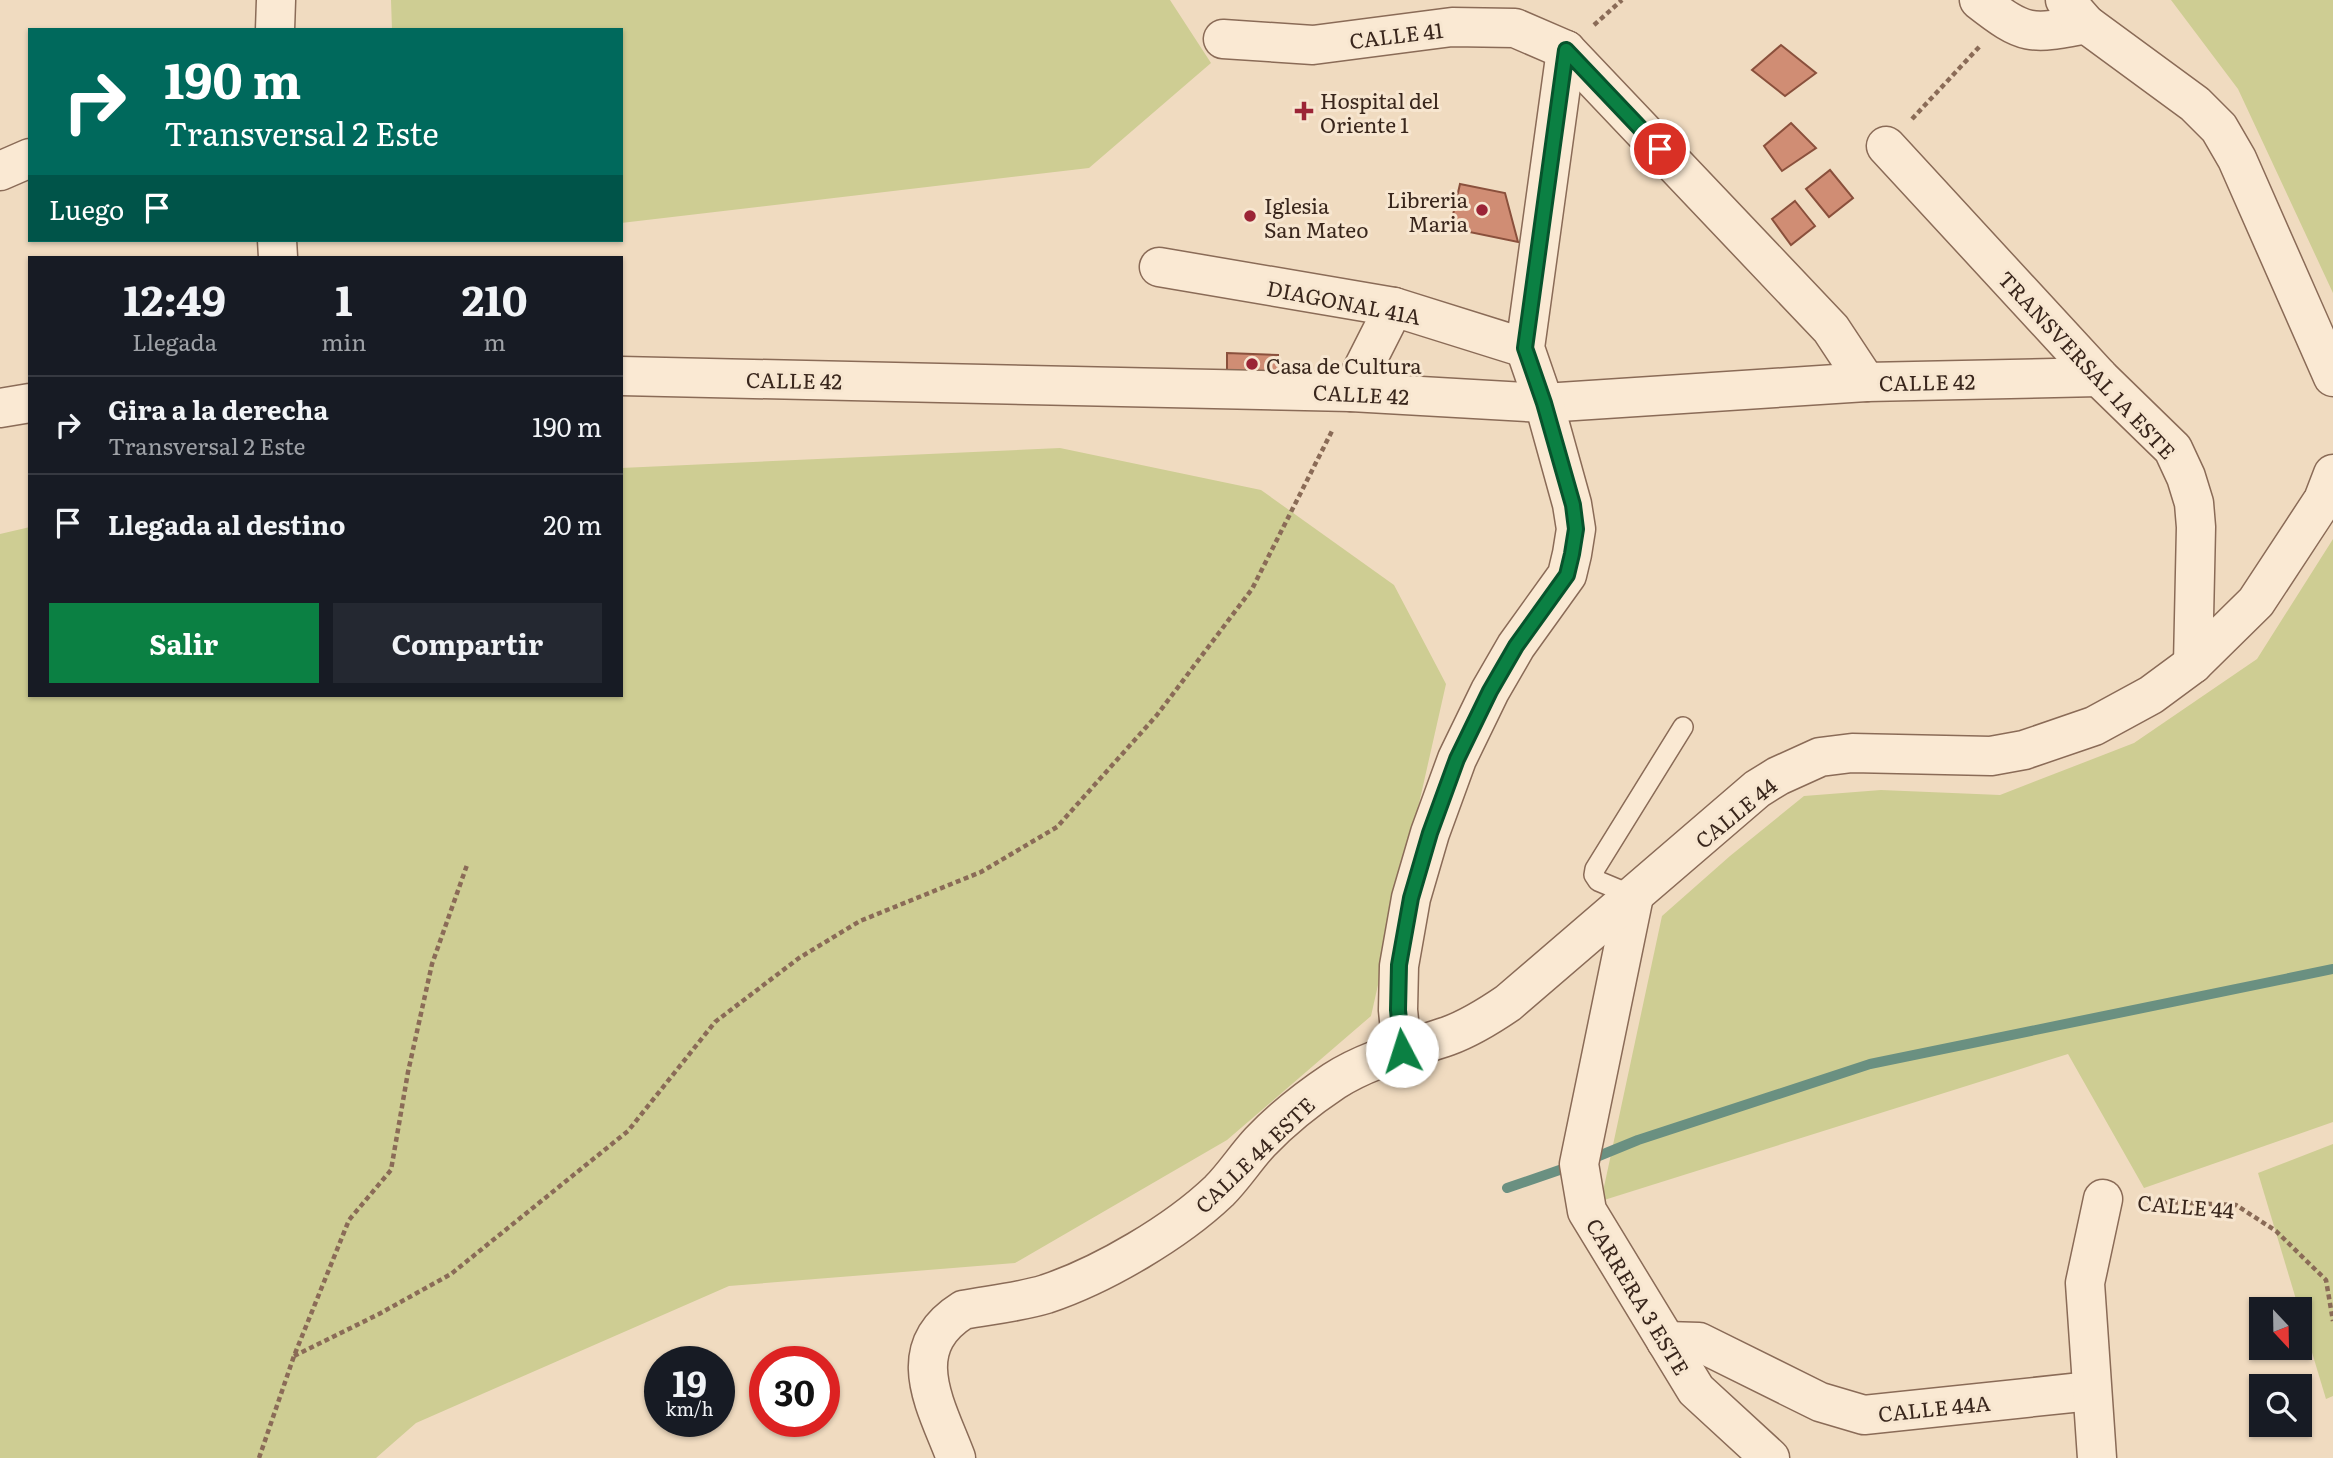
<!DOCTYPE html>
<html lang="es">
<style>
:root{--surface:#171b24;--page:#242831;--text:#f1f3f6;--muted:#9ea1a6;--line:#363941;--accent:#0b8043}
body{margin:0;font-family:Literata,serif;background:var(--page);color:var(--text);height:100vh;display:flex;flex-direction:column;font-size:26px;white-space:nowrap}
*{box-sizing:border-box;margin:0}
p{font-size:23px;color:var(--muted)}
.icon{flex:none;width:38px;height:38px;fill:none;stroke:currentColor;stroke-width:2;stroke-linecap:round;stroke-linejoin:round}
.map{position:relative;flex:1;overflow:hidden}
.details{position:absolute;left:28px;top:256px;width:595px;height:441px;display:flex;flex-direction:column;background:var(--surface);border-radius:0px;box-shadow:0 2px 5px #0004}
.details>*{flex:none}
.top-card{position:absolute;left:28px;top:28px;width:595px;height:214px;border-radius:0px;box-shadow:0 2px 5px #0004;background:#00695c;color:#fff;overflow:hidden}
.needle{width:46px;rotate:158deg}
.tools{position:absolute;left:2249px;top:1297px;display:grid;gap:14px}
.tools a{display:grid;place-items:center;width:63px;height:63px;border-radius:0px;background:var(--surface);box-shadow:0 2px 5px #0004;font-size:35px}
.speed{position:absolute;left:644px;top:1346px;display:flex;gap:14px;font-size:35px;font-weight:700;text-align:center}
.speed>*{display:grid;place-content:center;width:91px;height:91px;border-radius:50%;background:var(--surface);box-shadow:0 2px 5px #0004;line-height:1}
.speed small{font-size:18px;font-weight:400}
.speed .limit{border:10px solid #d22;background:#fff;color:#111}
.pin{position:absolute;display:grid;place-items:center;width:60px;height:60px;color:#fff;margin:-30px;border:4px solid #fff;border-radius:50%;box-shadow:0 2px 7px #0007}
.me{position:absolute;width:77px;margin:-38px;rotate:355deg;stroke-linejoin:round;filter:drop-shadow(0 0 5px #0008)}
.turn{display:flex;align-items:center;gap:24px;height:147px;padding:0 21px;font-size:32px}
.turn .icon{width:91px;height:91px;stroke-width:2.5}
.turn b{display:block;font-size:49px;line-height:60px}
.then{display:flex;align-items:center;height:66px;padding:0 21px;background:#0003;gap:14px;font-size:26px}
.eta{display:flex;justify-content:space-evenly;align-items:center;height:119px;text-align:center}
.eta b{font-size:42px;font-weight:700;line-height:49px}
.primary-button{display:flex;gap:14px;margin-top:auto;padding:14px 21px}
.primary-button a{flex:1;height:80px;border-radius:0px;background:var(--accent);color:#fff;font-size:28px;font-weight:700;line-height:80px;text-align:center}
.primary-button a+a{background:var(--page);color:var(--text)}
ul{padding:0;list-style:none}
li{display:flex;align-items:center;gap:21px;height:98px;padding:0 21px;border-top:2px solid var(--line)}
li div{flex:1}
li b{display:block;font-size:26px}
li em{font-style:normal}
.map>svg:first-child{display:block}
</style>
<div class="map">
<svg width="2333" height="1458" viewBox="0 0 2333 1458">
<rect width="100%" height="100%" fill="#f0dbc0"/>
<g fill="#cecd93">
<polygon points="391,0 1170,0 1211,63 1089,168 621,223 621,30 392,30"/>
<polygon points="2171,0 2333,0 2333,293 2238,89"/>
<polygon points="1060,448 1261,490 1394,585 1446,684 1371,1016 1227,1140 1015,1263 729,1286 416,1423 376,1458 0,1458 0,534 30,527 30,695 621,695 621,468"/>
<polygon points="2333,539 2333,1122 2144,1188 2068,1054 1601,1201 1662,916 1730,856 1804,796 1881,790 2000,795 2134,743 2257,659"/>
<polygon points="2333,1144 2333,1396 2326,1399 2258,1173"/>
</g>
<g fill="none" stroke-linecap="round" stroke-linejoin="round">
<g stroke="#6a9081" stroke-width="10">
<polyline points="1589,1160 1638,1140 1870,1064 2333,969"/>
<polyline points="1507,1188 1574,1165"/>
</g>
</g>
<g fill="#d08d74" stroke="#8a503c" stroke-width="2">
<polygon points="1781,45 1816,73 1785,96 1752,70"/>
<polygon points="1791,123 1816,148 1782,171 1764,146"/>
<polygon points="1830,170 1853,198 1829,217 1806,189"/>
<polygon points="1460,184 1505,193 1518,242 1450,228"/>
<polygon points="1795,201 1815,226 1791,245 1772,219"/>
<polygon points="1227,353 1278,355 1278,375 1227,374"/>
</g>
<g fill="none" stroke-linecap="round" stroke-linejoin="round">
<defs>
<polyline id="service" points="1634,896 1598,881 1594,875 1595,869 1683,727"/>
<g id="minor">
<path d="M1979 0C2025 36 2030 35 2086 24"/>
<polyline points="2065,0 2086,24 2195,104 2219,128 2237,159 2333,377"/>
<polyline points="275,30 276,0"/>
<polyline points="1223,39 1313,45 1452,27 1515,28 1566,50 1831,329 1866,382"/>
<polyline points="1886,146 2099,377 2173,449 2186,477 2194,503 2196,527 2193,664"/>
<polyline points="0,171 30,158"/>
<polyline points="277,240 278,257"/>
<polyline points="1159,267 1394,307 1525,348"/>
<polyline points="621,376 1351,392 1544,403 1866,382 2099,377"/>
<polyline points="1351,392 1394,307"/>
<polyline points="0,408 30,403"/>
<polyline points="1634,896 1579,1164 1587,1211 1696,1390 1770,1458"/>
<polyline points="1402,1051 1398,1010 1399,966 1411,898 1430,833 1457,759 1490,691 1516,646 1567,575 1572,554 1576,529 1572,504 1544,403 1525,348 1566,50"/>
<polyline points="1666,1341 1699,1342 1820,1402 1864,1415 2091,1391"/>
<path d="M956 1458C936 1405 901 1349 963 1310 990 1305 1020 1302 1046 1294 1103 1275 1176 1232 1219 1191 1234 1176 1246 1157 1260 1142 1282 1119 1307 1099 1334 1081 1368 1059 1410 1049 1448 1036 1470 1028 1489 1016 1508 1003L1757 789 1778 776 1820 757 1852 753 1991 756 2024 750 2094 726 2151 695 2193 664 2256 602 2323 500 2333 474"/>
<polyline points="2097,1458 2085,1283 2103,1199"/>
</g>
</defs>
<use href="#service" stroke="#8a6b57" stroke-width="22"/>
<use href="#minor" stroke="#8a6b57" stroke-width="41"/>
<g stroke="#8a6b57" stroke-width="4.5" stroke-dasharray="5 3.5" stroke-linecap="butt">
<polyline points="1594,25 1622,0"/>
<polyline points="1912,119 1980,46"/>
<polyline points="2139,1201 2236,1205 2276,1231 2326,1280 2333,1321"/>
<polyline points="294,1356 379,1314 451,1274 628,1131 715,1022 799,958 860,921 981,872 1057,827 1157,715 1252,589 1333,429"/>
<polyline points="259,1458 294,1356 349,1220 391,1170 408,1072 432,964 467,865"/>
</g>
<use href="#service" stroke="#fae9d3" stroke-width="19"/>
<use href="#minor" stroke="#fae9d3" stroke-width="38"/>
</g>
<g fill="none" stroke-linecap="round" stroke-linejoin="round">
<defs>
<polyline id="route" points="1402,1051 1398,1010 1399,965 1411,898 1430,833 1457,759 1490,691 1516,646 1567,575 1572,554 1576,529 1573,505 1544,403 1525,348 1566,50 1660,149"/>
</defs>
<use href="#route" stroke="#07532c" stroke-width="18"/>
<use href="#route" stroke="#0b8043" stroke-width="12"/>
</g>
<g fill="#9b2436" stroke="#f7e6d0" stroke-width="2.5">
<path d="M1300.5 100.5h7v7h7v7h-7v7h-7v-7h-7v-7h7z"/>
<circle cx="1482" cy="210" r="7"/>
<circle cx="1250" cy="216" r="7"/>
<circle cx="1252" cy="364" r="7"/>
</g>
<g text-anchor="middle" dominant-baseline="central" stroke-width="6" stroke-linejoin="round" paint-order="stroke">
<g font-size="21" fill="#39261c" stroke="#f7e6d0">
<text transform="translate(1396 34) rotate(-7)">CALLE 41</text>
<text transform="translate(1344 301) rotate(11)">DIAGONAL 41A</text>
<text transform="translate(2088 364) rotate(47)">TRANSVERSAL 1A ESTE</text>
<text transform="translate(794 379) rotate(1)">CALLE 42</text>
<text transform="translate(1927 381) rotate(-1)">CALLE 42</text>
<text transform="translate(1361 393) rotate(3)">CALLE 42</text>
<text transform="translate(1735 812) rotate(-39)">CALLE 44</text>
<text transform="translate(1254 1154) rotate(-44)">CALLE 44 ESTE</text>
<text transform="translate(2186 1205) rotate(5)">CALLE 44</text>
<text transform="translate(1639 1296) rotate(59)">CARRERA 3 ESTE</text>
<text transform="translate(1934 1407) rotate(-6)">CALLE 44A</text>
</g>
<g font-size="21" fill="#39261c" stroke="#f7e6d0" text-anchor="start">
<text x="1320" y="99">Hospital del<tspan x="1320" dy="24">Oriente 1</tspan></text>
<text x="1468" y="198" text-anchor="end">Libreria<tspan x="1468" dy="24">Maria</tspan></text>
<text x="1264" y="204">Iglesia<tspan x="1264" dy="24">San Mateo</tspan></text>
<text x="1266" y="364">Casa de Cultura</text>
</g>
</g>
</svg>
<div class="tools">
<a><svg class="needle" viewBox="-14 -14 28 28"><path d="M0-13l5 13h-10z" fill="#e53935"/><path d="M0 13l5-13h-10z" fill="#9ea1a6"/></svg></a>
<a><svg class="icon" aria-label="search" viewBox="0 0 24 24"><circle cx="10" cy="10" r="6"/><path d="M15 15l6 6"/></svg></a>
</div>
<div class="speed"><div>19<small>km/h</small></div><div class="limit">30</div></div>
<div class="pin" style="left:1660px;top:149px;background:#d93025"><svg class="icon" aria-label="arrive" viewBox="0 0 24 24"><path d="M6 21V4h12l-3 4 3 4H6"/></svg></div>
<svg class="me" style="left:1402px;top:1051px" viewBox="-20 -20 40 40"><circle r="19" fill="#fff"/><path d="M0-13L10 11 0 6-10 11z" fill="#0b8043"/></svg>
<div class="top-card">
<div class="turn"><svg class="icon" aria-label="right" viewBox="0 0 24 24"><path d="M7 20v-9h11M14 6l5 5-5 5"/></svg><div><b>190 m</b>Transversal 2 Este</div></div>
<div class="then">Luego<svg class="icon" aria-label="arrive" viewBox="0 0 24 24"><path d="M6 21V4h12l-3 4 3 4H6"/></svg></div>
</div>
<section class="details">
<div class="eta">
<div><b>12:49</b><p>Llegada</p></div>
<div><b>1</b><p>min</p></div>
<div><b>210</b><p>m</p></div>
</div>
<ul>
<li><svg class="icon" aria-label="right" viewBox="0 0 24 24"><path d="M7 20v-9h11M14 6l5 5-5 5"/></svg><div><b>Gira a la derecha</b><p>Transversal 2 Este</p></div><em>190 m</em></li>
<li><svg class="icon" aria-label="arrive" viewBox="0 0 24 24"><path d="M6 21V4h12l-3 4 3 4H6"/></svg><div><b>Llegada al destino</b></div><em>20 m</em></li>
</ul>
<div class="primary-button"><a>Salir</a><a>Compartir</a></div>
</section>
</div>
